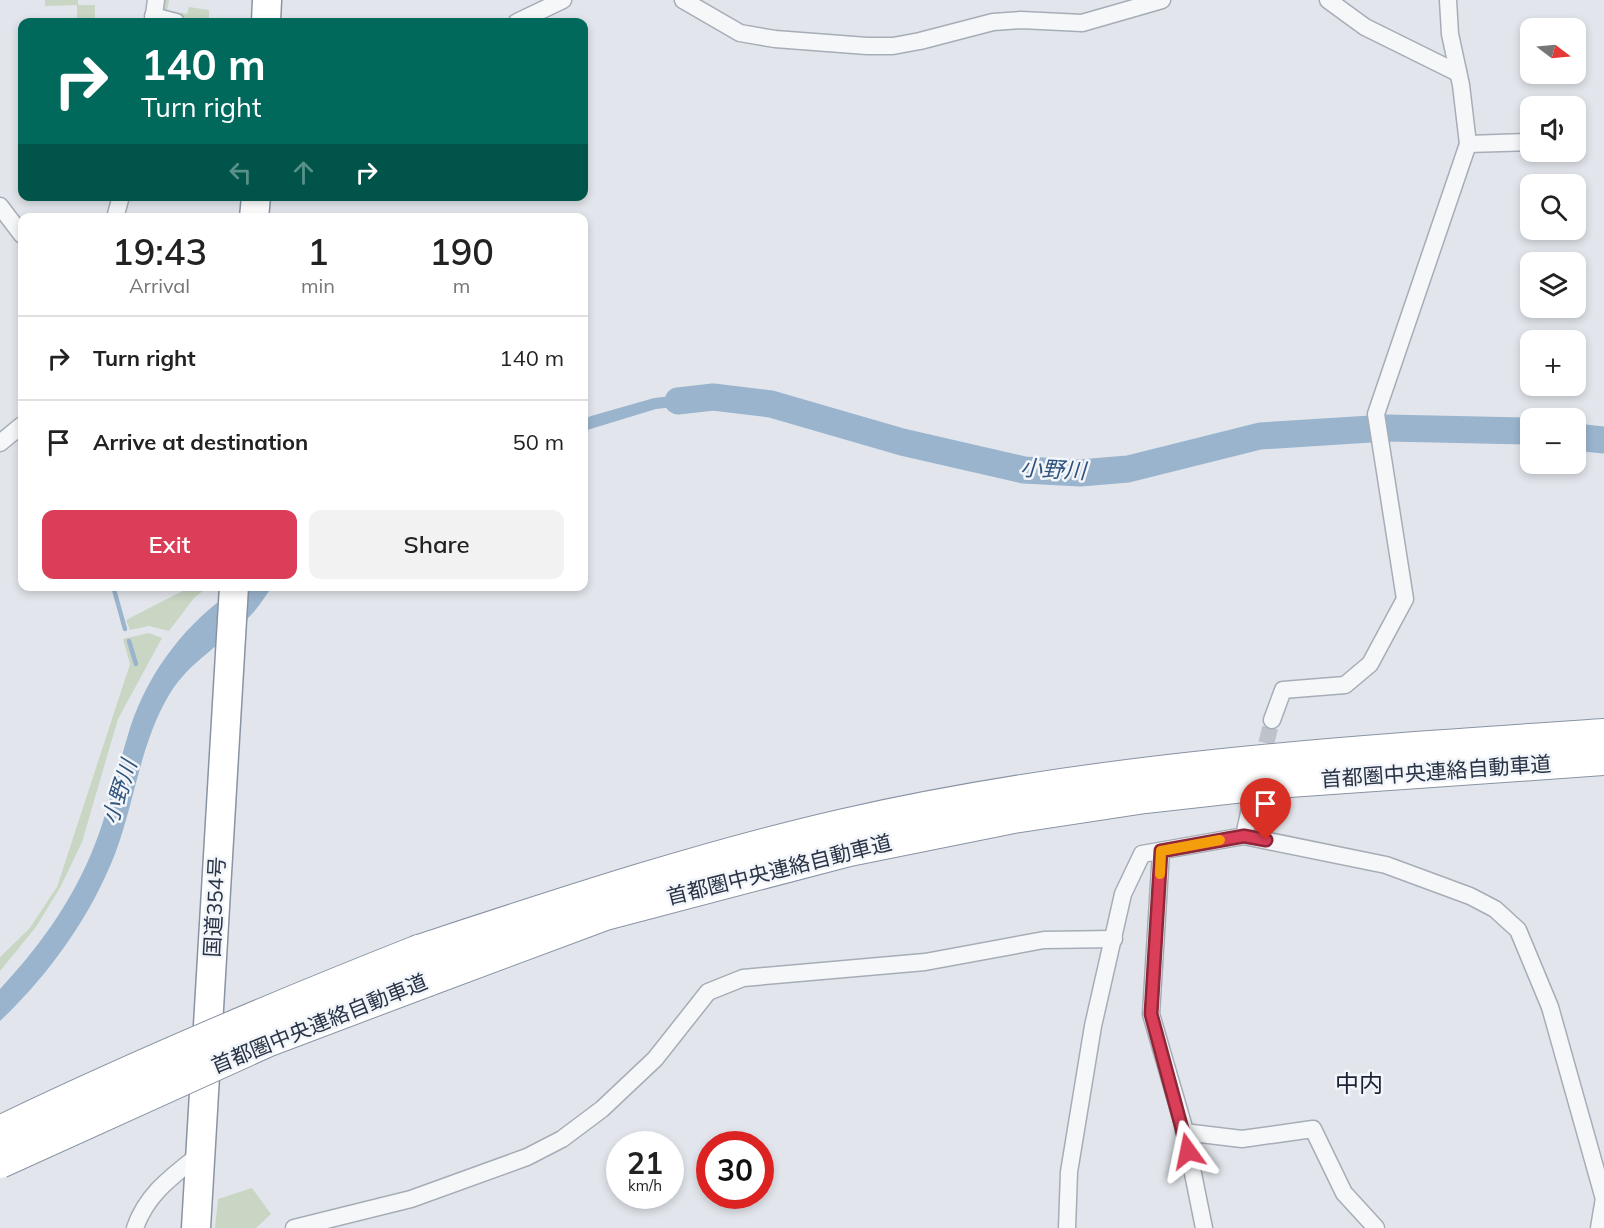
<!DOCTYPE html>
<meta charset="utf-8">
<style>
:root{--surface:#fff;--page:#f2f2f2;--text:#222;--muted:#767676;--line:#e0e0e0;--accent:#da3e58}
body{margin:0;font-family:Mulish,"Noto Sans JP",sans-serif;background:var(--page);color:var(--text);height:100vh;display:flex;flex-direction:column;font-size:22px;white-space:nowrap}
*{box-sizing:border-box;margin:0}
p{font-size:20px;color:var(--muted)}
.icon{flex:none;width:33px;height:33px;fill:none;stroke:currentColor;stroke-width:2;stroke-linecap:round;stroke-linejoin:round}
.map{position:relative;flex:1;overflow:hidden}
.panel{position:absolute;left:18px;top:213px;width:570px;height:378px;display:flex;flex-direction:column;background:var(--surface);border-radius:12px;box-shadow:0 3px 9px #0003}
.panel>*{flex:none}
.hud{position:absolute;left:18px;top:18px;width:570px;height:183px;border-radius:12px;box-shadow:0 3px 9px #0003;background:#00695c;color:#fff;overflow:hidden}
.needle{width:39px;rotate:106deg}
.controls{position:absolute;left:1520px;top:18px;display:grid;gap:12px}
.controls a{display:grid;place-items:center;width:66px;height:66px;border-radius:12px;background:var(--surface);box-shadow:0 3px 9px #0003;font-size:30px}
.speed{position:absolute;left:606px;top:1131px;display:flex;gap:12px;font-size:30px;font-weight:700;text-align:center}
.speed>*{display:grid;place-content:center;width:78px;height:78px;border-radius:50%;background:var(--surface);box-shadow:0 3px 9px #0003;line-height:1}
.speed small{font-size:15px;font-weight:400}
.speed .limit{border:9px solid #d22;background:#fff;color:#111}
.pin{position:absolute;display:grid;place-items:center;width:51px;height:51px;color:#fff;margin:-62px -26px;border-radius:50% 50% 50% 0;rotate:-45deg;box-shadow:0 0 6px #0007}
.pin .icon{rotate:45deg}
.me{position:absolute;width:66px;margin:-33px;rotate:348deg;stroke-linejoin:round;filter:drop-shadow(0 0 4px #0008)}
.turn{display:flex;align-items:center;gap:21px;height:126px;padding:0 24px;font-size:27px}
.turn .icon{width:78px;height:78px;stroke-width:2.5}
.turn b{display:block;font-size:42px;line-height:51px}
.lanes{display:flex;align-items:center;height:57px;padding:0 24px;background:#0003;justify-content:center;gap:30px;direction:ltr}
.lanes .off{opacity:.35}
.eta{display:flex;justify-content:space-evenly;align-items:center;height:102px;text-align:center}
.eta b{font-size:36px;font-weight:600;line-height:42px}
.button{display:flex;gap:12px;margin-top:auto;padding:12px 24px}
.button a{flex:1;height:69px;border-radius:12px;background:var(--accent);color:#fff;font-size:24px;font-weight:600;line-height:69px;text-align:center}
.button a+a{background:var(--page);color:var(--text)}
ul{padding:0;list-style:none}
li{display:flex;align-items:center;gap:18px;height:84px;padding:0 24px;border-top:2px solid var(--line)}
li div{flex:1}
li b{display:block;font-size:22px}
li em{font-style:normal}
.map>svg:first-child{display:block}
</style>
<div class="map">
<svg width="1604" height="1228" viewBox="0 0 1604 1228">
<rect width="100%" height="100%" fill="#e2e6ec"/>
<g fill="#c8d6c3">
<polygon points="45,0 78,0 78,5 95,5 95,18 89,18 88,22 77,22 77,5 45,6"/>
<polygon points="160,0 169,0 167,10 187,14 189,7 209,10 209,22 164,14"/>
<polygon points="192,586 208,587 194,598 169,631 149,626 130,630 126,620"/>
<polygon points="149,633 162,638 118,719 82,842 61,886 36,927 0,971 0,957 29,929 57,887 130,664 123,639"/>
<polygon points="252,1188 271,1214 256,1228 215,1228 218,1199"/>
</g>
<g fill="#9ab4ce">
<polygon points="715,391 711,403 656,409 584,431 584,419 591,416 654,398"/>
<path d="M239 587H272C265 596 259 607 250 616 225 643 189 661 169 695 140 744 135 801 115 854 91 916 48 976 0 1021V989C38 948 69 906 91 854 108 814 117 770 130 728 149 670 188 620 239 587Z"/>
</g>
<g fill="none" stroke-linecap="round" stroke-linejoin="round">
<g stroke="#9ab4ce" stroke-width="4.5">
<polyline points="113,586 125,629"/>
<polyline points="129,641 136,664"/>
</g>
<g stroke="#9ab4ce" stroke-width="27">
<polyline points="678,401 713,397 771,404 902,442 1024,470 1080,473 1128,469 1260,436 1387,428 1530,431"/>
<polyline points="1575,437 1604,440"/>
</g>
<polyline stroke="#bdc2cb" stroke-width="16" stroke-dasharray="16 8" stroke-linecap="butt" points="1249,813 1272,720"/>
<defs>
<g id="minor">
<polyline points="683,0 740,33 775,39 867,46 893,46 920,41 993,22 1021,20 1082,23 1162,0"/>
<polyline points="1328,0 1365,27 1458,73"/>
<polyline points="153,16 176,22"/>
<polyline points="153,22 156,0"/>
<polyline points="517,22 563,0"/>
<polyline points="1468,144 1530,142"/>
<polyline points="0,206 22,235"/>
<polyline points="115,218 121,196"/>
<polyline points="0,443 22,425"/>
<polyline points="1272,720 1283,690 1345,685 1370,664 1405,599 1376,414 1468,144 1461,85 1450,34 1448,0"/>
<polyline points="1244,836 1249,813"/>
<polyline points="1161,851 1151,1014 1183,1124 1204,1228"/>
<polyline points="1184,1132 1242,1139 1313,1129 1344,1193 1376,1228"/>
<path d="M135 1228C147 1193 173 1176 200 1154"/>
<polyline points="294,1228 411,1199 527,1157 562,1139 602,1109 655,1059 708,992 743,978 925,962 1044,940 1114,939"/>
<polyline points="1067,1228 1069,1172 1093,1026 1123,894 1142,854 1244,836 1386,865 1470,896 1495,909 1518,930 1550,1007 1604,1199"/>
<polyline points="1599,1228 1604,1198"/>
</g>
<g id="trunk">
<polyline points="266,22 267,0"/>
<polyline points="254,218 256,196"/>
<polyline points="196,1228 234,586"/>
</g>
<g id="motorway">
<path d="M419 951C559 905 700 858 844 825 1093 768 1350 752 1604 735"/>
<polyline points="428,980 605,914 849,850 1013,817 1145,797 1289,781 1604,759"/>
</g>
</defs>
<use href="#minor" stroke="#a6adb7" stroke-width="19"/>
<use href="#trunk" stroke="#8893a4" stroke-width="31"/>
<use href="#motorway" stroke="#8893a4" stroke-width="34"/>
<use href="#minor" stroke="#f5f7f9" stroke-width="16"/>
<use href="#trunk" stroke="#fff" stroke-width="28"/>
<use href="#motorway" stroke="#fff" stroke-width="32"/>
<defs>
<g id="motorway-bridge">
<path d="M0 1132C137 1066 277 1007 419 951"/>
<polyline points="0,1162 269,1040 428,980"/>
</g>
</defs>
<use href="#motorway-bridge" stroke="#8893a4" stroke-width="34" stroke-linecap="butt"/>
<use href="#motorway-bridge" stroke="#fff" stroke-width="32"/>
</g>
<g fill="none" stroke-linecap="round" stroke-linejoin="round">
<defs>
<polyline id="route" points="1188,1151 1151,1014 1161,851 1244,836 1266,840"/>
</defs>
<use href="#route" stroke="#8e2839" stroke-width="15"/>
<use href="#route" stroke="#da3e58" stroke-width="10"/>
<polyline stroke="#f59e0b" stroke-width="10" points="1160,874 1161,851 1220,840"/>
</g>
<g text-anchor="middle" dominant-baseline="central" stroke-width="5" stroke-linejoin="round" paint-order="stroke">
<g font-size="21" fill="#283345" stroke="#f2f5f9">
<text transform="translate(1436 771) rotate(-4)">首都圏中央連絡自動車道</text>
<text transform="translate(779 869) rotate(-14)">首都圏中央連絡自動車道</text>
<text transform="translate(214 907) rotate(-87)">国道354号</text>
<text transform="translate(319 1023) rotate(-22)">首都圏中央連絡自動車道</text>
</g>
<g font-size="22" font-style="italic" fill="#2f537d" stroke="#f2f5f9">
<text transform="translate(1053 469) rotate(3)">小野川</text>
<text transform="translate(119 792) rotate(-72)">小野川</text>
</g>
<g font-size="24" fill="#1b2436" stroke="#f2f5f9">
<text x="1359" y="1083">中内</text>
</g>
</g>
</svg>
<div class="controls">
<a><svg class="needle" viewBox="-14 -14 28 28"><path d="M0-13l5 13h-10z" fill="#e53935"/><path d="M0 13l5-13h-10z" fill="#767676"/></svg></a>
<a><svg class="icon" aria-label="sound" viewBox="0 0 24 24"><path d="M4 9h4l5-4v14l-5-4H4zM17 9q2 3 0 6"/></svg></a>
<a><svg class="icon" aria-label="search" viewBox="0 0 24 24"><circle cx="10" cy="10" r="6"/><path d="M15 15l6 6"/></svg></a>
<a><svg class="icon" aria-label="layers" viewBox="0 0 24 24"><path d="M12 4l9 5-9 5-9-5zM3 14l9 5 9-5"/></svg></a>
<a>+</a>
<a>−</a>
</div>
<div class="speed"><div>21<small>km/h</small></div><div class="limit">30</div></div>
<div class="pin" style="left:1266px;top:840px;background:#d93025"><svg class="icon" aria-label="arrive" viewBox="0 0 24 24"><path d="M6 21V4h12l-3 4 3 4H6"/></svg></div>
<svg class="me" style="left:1188px;top:1151px" viewBox="-20 -20 40 40"><path d="M0-17L14 15 0 8-14 15z" fill="#da3e58" stroke="#fff" stroke-width="4"/></svg>
<div class="hud">
<div class="turn"><svg class="icon" aria-label="right" viewBox="0 0 24 24"><path d="M7 20v-9h11M14 6l5 5-5 5"/></svg><div><b>140 m</b>Turn right</div></div>
<div class="lanes"><svg class="icon off" aria-label="left" viewBox="0 0 24 24"><path d="M17 20v-9H6M10 6l-5 5 5 5"/></svg><svg class="icon off" aria-label="ahead" viewBox="0 0 24 24"><path d="M12 20V5M6 11l6-6 6 6"/></svg><svg class="icon" aria-label="right" viewBox="0 0 24 24"><path d="M7 20v-9h11M14 6l5 5-5 5"/></svg></div>
</div>
<section class="panel">
<div class="eta">
<div><b>19:43</b><p>Arrival</p></div>
<div><b>1</b><p>min</p></div>
<div><b>190</b><p>m</p></div>
</div>
<ul>
<li><svg class="icon" aria-label="right" viewBox="0 0 24 24"><path d="M7 20v-9h11M14 6l5 5-5 5"/></svg><div><b>Turn right</b></div><em>140 m</em></li>
<li><svg class="icon" aria-label="arrive" viewBox="0 0 24 24"><path d="M6 21V4h12l-3 4 3 4H6"/></svg><div><b>Arrive at destination</b></div><em>50 m</em></li>
</ul>
<div class="button"><a>Exit</a><a>Share</a></div>
</section>
</div>
